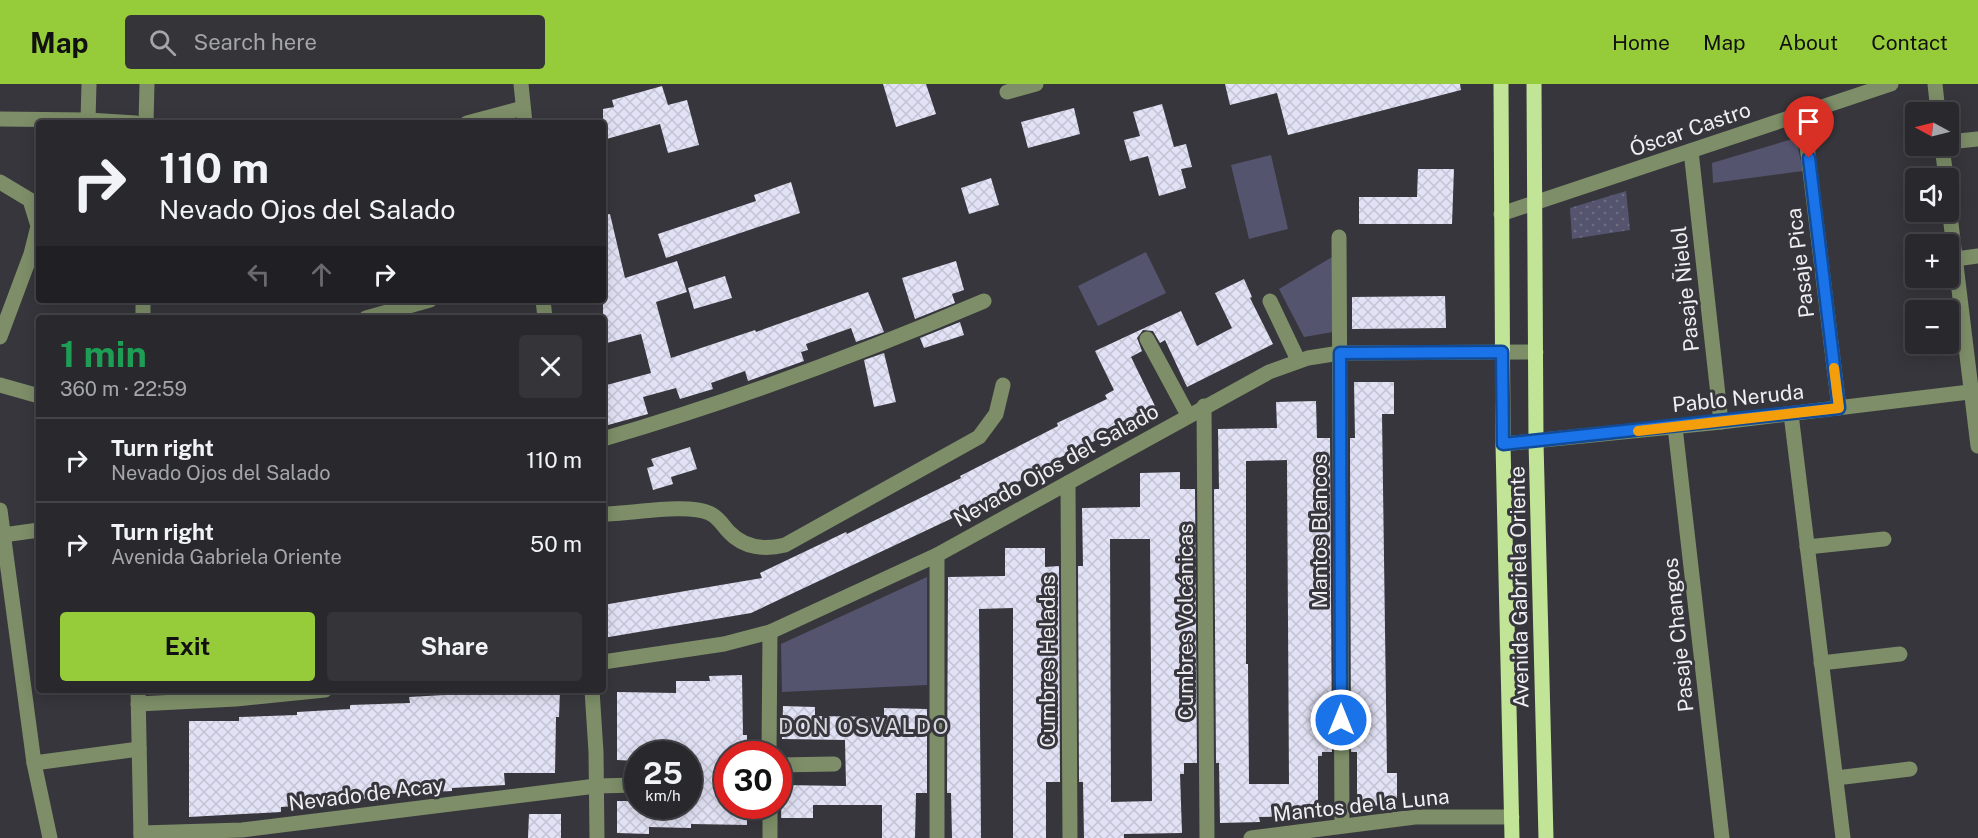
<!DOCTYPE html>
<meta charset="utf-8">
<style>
:root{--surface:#28282d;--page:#343439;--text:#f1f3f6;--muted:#a5a6aa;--line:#444449;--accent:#96cc39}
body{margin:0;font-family:"Public Sans",sans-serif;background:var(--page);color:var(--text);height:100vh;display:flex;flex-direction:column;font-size:22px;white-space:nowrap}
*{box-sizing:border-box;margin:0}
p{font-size:20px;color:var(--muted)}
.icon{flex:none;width:33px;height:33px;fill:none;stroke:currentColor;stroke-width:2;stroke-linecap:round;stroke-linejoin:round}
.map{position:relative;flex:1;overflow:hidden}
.sheet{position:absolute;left:36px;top:231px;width:570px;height:378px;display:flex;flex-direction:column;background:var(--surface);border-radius:6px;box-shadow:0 3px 15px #0003,0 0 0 2px var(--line)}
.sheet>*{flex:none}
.top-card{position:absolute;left:36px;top:36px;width:570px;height:183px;border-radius:6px;box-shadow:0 3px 15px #0003,0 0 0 2px var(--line);background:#28282d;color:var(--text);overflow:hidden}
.needle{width:39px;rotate:277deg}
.tools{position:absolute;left:1905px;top:18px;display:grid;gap:12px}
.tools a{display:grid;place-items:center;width:54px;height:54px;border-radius:6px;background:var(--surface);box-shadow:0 3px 15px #0003,0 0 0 2px var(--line);font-size:30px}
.speed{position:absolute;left:624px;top:657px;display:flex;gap:12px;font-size:30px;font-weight:700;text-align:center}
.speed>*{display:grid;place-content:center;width:78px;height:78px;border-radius:50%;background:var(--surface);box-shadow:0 3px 15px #0003,0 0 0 2px var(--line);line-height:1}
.speed small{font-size:15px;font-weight:400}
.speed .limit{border:9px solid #d22;background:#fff;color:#111}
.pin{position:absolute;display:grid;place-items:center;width:51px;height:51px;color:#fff;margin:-62px -26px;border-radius:50% 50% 50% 0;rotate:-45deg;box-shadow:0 0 6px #0007}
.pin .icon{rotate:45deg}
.me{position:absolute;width:66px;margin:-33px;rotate:0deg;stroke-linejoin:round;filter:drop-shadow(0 0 4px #0008)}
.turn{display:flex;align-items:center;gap:21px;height:126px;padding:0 24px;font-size:27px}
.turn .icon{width:78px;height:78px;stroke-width:2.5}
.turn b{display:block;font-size:42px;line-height:51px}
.lanes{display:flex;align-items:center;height:57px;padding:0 24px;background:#0003;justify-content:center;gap:30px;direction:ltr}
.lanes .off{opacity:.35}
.round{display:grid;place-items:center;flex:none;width:63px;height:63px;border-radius:6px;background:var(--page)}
.head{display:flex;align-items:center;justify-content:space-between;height:102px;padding:0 24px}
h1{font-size:36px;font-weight:700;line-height:45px;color:#1e9e55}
.action{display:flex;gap:12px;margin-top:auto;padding:12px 24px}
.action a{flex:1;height:69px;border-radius:6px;background:var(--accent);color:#111;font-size:24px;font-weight:700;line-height:69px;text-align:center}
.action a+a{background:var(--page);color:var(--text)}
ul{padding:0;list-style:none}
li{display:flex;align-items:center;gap:18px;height:84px;padding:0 24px;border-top:2px solid var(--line)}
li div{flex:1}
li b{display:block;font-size:22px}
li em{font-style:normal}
header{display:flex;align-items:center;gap:36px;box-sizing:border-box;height:84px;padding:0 30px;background:var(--accent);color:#111}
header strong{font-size:28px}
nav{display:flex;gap:33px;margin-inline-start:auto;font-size:21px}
.search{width:420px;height:54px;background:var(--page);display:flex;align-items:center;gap:15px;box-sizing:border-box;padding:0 21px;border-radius:6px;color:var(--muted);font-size:22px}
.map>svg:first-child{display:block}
</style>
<header>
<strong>Map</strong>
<div class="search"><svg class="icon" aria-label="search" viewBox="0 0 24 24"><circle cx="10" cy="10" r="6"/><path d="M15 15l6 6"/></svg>Search here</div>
<nav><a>Home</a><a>Map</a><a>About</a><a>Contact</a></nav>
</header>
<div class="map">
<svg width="1978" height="754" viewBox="0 0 1978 754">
<defs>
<pattern id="park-dots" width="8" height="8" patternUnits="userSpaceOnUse" patternTransform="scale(1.5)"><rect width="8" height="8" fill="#55546f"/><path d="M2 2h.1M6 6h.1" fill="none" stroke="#6e6d84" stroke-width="1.8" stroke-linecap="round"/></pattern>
<pattern id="building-cross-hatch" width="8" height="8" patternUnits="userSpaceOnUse" patternTransform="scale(1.5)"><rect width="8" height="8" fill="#e2e2f6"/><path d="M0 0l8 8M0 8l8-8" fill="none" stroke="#c3c3d3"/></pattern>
</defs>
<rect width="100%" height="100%" fill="#36363c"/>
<g fill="#55546f">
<polygon points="1796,54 1803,87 1713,99 1712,79"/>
<polygon points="1271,71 1288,145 1249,155 1231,81"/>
<polygon points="1146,168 1166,209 1098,242 1078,202"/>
<polygon points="1332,173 1333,248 1304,253 1279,205"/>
<polygon points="927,493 927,601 782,608 781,560"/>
</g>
<polygon fill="url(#park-dots)" points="1626,107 1630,146 1572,155 1570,124"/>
<g fill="url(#building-cross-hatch)" fill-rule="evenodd">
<polygon points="883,0 926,0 936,30 896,43"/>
<polygon points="1225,0 1460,0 1461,6 1288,51 1277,9 1230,21"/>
<polygon points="662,2 668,21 687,16 699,61 668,69 660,40 603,56 603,25 614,23 612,16"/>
<polygon points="1162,20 1174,63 1186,60 1192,83 1181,85 1186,104 1159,112 1148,72 1130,77 1124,56 1140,52 1133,28"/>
<polygon points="1074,24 1080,50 1028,64 1021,38"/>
<polygon points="1418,85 1454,85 1452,140 1359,140 1359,113 1417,113"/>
<polygon points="991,94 999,121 969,130 961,104"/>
<polygon points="791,98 800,129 666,174 658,150 756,117 754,111"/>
<polygon points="610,130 625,194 677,177 687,208 656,218 671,274 755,246 756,248 868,208 884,248 856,258 851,244 806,260 808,266 801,268 804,277 748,297 745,287 711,299 713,305 680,315 676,304 643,313 648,330 608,341 603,322 603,302 651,289 641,250 603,260 603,131"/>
<polygon points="956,177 964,206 952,210 955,219 915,235 902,194"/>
<polygon points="725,192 732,214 694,225 688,204"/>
<polygon points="1244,195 1252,213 1250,214 1273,260 1187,303 1165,256 1160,259 1153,247 1143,246 1137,254 1142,267 1131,273 1155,322 1105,346 1107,351 1057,375 1059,378 1009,402 1010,403 958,429 959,431 751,529 603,554 603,521 762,494 760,489 846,448 847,450 961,394 960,392 1058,342 1057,339 1107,315 1105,311 1114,306 1095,267 1181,227 1197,262 1232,244 1215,209"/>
<polygon points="1445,212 1446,244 1352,245 1352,213"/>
<polygon points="960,238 964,251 924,264 920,254"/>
<polygon points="884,269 896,318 874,323 864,276"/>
<polygon points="1354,298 1394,298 1394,330 1382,330 1387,689 1397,689 1397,721 1357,722 1357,668 1351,668 1350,354 1355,354"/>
<path d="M1316 317 1317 354H1330L1332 668H1322V672H1318V732L1259 733 1260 738 1220 739 1219 679H1216L1214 405H1219L1218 345 1277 344 1276 318ZM1287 376 1289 700H1249L1248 580H1246V377Z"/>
<polygon points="690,363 697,385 671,393 673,400 653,406 647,384 654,382 651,375"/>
<path d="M1180 388V405H1195L1197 679H1184V690H1180L1182 749 1124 750V754H1084L1083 698H1079L1078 482H1083L1082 424 1140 423V389ZM1110 455H1150L1152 717 1111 718Z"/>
<polygon points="1005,464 1045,464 1045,483 1059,482 1060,698 1046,698 1046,754 1013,754 1013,524 979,525 981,754 952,754 951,709 947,709 948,493 1005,492"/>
<polygon points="742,591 743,651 747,651 747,670 728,670 728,722 747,722 747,741 691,740 691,744 649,743 649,750 617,749 617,717 638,717 638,722 688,722 688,670 638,670 638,677 617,676 617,608 676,609 676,597 710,597 709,592"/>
<polygon points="560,606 559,633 556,633 555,689 504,689 505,701 452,704 452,707 392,710 393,713 339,716 340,719 281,723 281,728 189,733 189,637 239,637 239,633 297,631 297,628 350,625 350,621 410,619 409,613 462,610 462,607"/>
<polygon points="783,622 815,623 815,632 884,633 884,624 927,625 927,709 916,709 915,754 882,754 882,721 813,721 813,734 781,734 782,701 846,702 845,656 782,655"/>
<polygon points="529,730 561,730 561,754 528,754"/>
</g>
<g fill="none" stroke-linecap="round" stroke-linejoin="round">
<g stroke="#7d8e68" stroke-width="15">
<polyline points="521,0 525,39"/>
<polyline points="1935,0 1938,28"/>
<polyline points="1007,8 1036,0"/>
<polyline points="1803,29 1839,324"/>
<polyline points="0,35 88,36 136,39"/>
<polyline points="88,36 89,0"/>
<polyline points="146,39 147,0"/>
<polyline points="467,39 523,24"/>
<polyline points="1948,58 1978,55"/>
<polyline points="1942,62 1946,94"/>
<polyline points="1691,67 1721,338"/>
<polyline points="0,98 30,116 38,142 31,170 0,253"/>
<polyline points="1948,115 1978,362"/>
<polyline points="1501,130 1891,0"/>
<polyline points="1339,153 1342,741"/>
<polyline points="1956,175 1978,172"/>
<polyline points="543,216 545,234"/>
<polyline points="1270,217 1298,276"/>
<polyline points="143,234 143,216"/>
<polyline points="366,234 430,216"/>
<polyline points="1147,255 1188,331"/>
<polyline points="0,301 39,312"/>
<polyline points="1204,322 1207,754"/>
<polyline points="1791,330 1843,754"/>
<polyline points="1675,343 1722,754"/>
<path d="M603 355C733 317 860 270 984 217"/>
<polyline points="1503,360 1721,338 1978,307"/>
<polyline points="1068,399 1070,754"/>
<polyline points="0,426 34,679 50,754"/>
<path d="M603 430C630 430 687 419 709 429 719 433 722 441 729 448 744 464 765 466 785 461L979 353 996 330 1003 301"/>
<polyline points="3,451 39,446"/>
<polyline points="1807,463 1884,455"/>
<polyline points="937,471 937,754"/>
<polyline points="603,578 724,560 770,548 937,471 1269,288 1308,274 1340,269 1536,268"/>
<polyline points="1821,579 1900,570"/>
<polyline points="138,606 141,754"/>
<polyline points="592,606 596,668 597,754"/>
<polyline points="138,620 236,615 325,606"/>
<polyline points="769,670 770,548"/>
<polyline points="34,679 139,665"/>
<polyline points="778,681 834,680"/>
<polyline points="1836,694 1910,685"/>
<polyline points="770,722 770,754"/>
<polyline points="141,749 242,746 596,702 638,701"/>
<polyline points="1251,754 1415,733 1512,733"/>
</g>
<g stroke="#c2e496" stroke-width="15">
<polyline points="1501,0 1503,360 1512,754"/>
<polyline points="1534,0 1536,358 1546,754"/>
</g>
</g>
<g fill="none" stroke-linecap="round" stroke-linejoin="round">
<defs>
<polyline id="route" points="1341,636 1340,269 1502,268 1503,360 1839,324 1809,74"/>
</defs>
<use href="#route" stroke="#114b97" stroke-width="15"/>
<use href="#route" stroke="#1a73e8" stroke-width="10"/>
<polyline stroke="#f59e0b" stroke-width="10" points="1638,347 1839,324 1834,284"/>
</g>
<g text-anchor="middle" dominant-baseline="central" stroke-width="6" stroke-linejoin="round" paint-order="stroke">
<g font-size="21" fill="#efeff3" stroke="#36363c">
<text transform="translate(1690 45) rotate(-19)">Óscar Castro</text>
<text transform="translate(1800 179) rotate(-97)">Pasaje Pica</text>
<text transform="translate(1685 205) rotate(-96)">Pasaje Ñielol</text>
<text transform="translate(1738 314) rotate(-6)">Pablo Neruda</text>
<text transform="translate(1056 381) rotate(-29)">Nevado Ojos del Salado</text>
<text transform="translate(1319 447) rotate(-90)">Mantos Blancos</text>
<text transform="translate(1519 503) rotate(-91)">Avenida Gabriela Oriente</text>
<text transform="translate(1185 538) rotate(-90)">Cumbres Volcánicas</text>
<text transform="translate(1678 551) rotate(-96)">Pasaje Changos</text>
<text transform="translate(1047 577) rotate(-90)">Cumbres Heladas</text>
<text transform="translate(366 710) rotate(-7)">Nevado de Acay</text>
<text transform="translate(1361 721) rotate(-6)">Mantos de la Luna</text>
</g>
<g font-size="22" letter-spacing="1.5" fill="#d6d5dd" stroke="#36363c">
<text x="864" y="642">DON OSVALDO</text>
</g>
</g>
</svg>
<div class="tools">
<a><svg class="needle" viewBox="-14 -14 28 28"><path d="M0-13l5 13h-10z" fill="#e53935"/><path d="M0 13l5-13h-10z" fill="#a5a6aa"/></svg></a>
<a><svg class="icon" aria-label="sound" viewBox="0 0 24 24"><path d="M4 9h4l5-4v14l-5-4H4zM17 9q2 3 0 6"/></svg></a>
<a>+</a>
<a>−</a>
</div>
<div class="speed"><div>25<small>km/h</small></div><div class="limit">30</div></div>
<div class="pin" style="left:1809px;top:74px;background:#d93025"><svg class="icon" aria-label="arrive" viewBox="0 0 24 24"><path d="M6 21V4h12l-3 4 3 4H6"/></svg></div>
<svg class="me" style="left:1341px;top:636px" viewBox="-20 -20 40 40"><circle r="17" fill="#1a73e8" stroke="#fff" stroke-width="3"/><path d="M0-11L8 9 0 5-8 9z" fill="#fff"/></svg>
<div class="top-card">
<div class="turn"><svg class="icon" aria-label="right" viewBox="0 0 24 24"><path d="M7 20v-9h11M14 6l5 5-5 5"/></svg><div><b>110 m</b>Nevado Ojos del Salado</div></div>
<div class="lanes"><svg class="icon off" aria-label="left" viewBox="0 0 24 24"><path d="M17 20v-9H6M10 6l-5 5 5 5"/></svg><svg class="icon off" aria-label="ahead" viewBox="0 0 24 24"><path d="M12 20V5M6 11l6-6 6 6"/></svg><svg class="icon" aria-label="right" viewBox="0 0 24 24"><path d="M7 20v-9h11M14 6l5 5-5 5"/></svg></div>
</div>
<section class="sheet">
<div class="head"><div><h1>1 min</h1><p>360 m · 22:59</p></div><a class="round"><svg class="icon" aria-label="close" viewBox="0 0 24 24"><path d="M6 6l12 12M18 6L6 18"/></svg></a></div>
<ul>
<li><svg class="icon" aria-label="right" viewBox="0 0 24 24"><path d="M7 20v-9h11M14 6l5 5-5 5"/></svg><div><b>Turn right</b><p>Nevado Ojos del Salado</p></div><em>110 m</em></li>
<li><svg class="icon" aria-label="right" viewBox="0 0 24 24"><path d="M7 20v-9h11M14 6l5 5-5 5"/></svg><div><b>Turn right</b><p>Avenida Gabriela Oriente</p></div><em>50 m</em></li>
</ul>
<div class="action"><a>Exit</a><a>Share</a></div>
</section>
</div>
